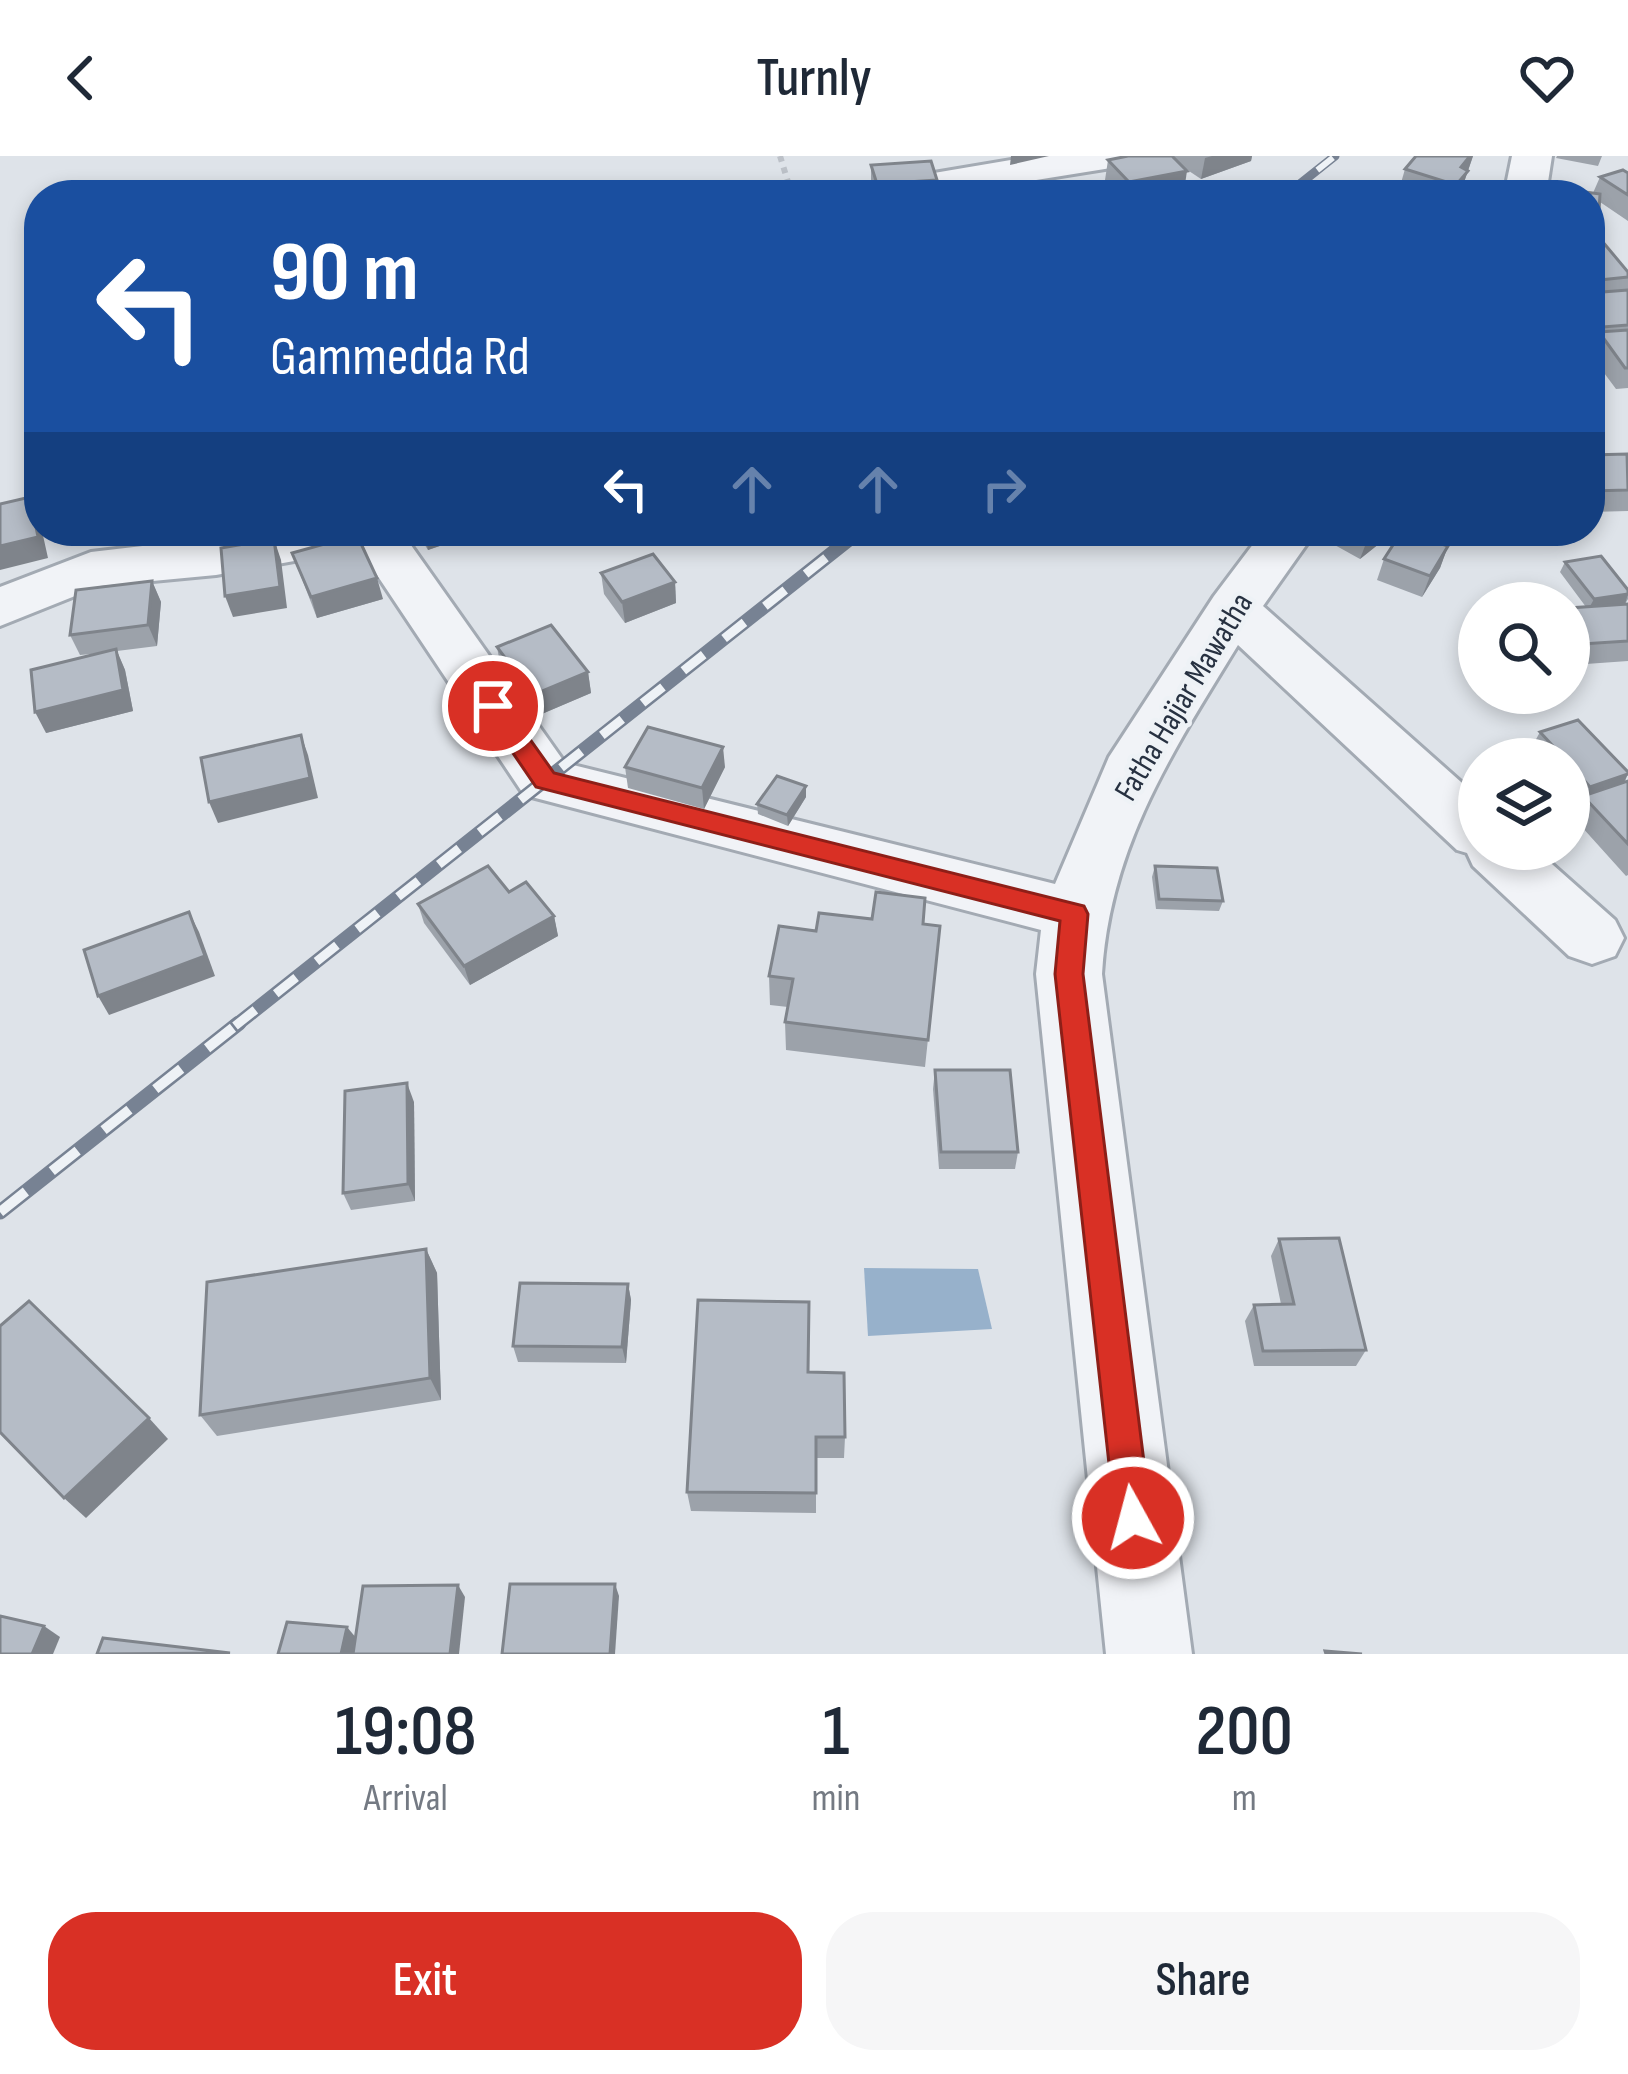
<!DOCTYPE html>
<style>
:root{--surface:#fff;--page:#f6f6f7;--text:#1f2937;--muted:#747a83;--accent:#d93025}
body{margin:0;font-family:"Sofia Sans Condensed",sans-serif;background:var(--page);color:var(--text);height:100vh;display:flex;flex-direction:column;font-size:45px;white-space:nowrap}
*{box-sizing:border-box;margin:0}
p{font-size:39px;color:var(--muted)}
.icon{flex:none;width:66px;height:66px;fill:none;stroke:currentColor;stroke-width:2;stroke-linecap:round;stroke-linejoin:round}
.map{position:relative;height:1498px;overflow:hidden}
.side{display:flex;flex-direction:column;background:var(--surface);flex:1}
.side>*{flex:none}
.top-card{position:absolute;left:24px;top:24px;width:1581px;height:366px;border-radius:48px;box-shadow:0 6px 18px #0003;background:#1a4fa0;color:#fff;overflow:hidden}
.fabs{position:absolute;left:1458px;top:426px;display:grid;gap:24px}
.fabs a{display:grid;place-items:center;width:132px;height:132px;border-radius:50%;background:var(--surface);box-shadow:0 6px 18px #0003;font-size:60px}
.pin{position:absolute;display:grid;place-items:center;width:102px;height:102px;color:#fff;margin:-51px;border:6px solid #fff;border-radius:50%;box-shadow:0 3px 12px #0007}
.me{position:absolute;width:132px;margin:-66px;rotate:353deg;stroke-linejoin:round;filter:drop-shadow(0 0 9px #0008)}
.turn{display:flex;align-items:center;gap:42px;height:252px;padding:0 48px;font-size:54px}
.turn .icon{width:156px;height:156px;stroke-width:2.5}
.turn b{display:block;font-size:84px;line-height:102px}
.lanes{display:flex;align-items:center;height:114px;padding:0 48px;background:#0003;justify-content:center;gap:60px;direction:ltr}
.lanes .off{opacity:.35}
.eta{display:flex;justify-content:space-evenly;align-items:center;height:204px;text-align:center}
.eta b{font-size:72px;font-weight:600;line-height:84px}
.action{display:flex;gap:24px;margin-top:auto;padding:24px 48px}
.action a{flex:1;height:138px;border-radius:48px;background:var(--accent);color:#fff;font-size:48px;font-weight:600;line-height:138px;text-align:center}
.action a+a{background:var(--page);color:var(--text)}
header{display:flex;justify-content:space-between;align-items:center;height:156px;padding:0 48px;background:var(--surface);font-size:54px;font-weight:600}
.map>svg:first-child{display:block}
</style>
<header><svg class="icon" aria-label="back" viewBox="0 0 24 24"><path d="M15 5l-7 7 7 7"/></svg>Turnly<svg class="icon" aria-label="heart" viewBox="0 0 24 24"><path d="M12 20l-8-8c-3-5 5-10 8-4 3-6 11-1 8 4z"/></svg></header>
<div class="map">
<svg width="1628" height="1498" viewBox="0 0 1628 1498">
<rect width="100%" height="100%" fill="#dee3e9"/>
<polygon fill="#97b1cb" points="864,1112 978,1113 992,1173 868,1180"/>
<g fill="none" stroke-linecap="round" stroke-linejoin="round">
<defs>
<g id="minor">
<polygon points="1035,0 1131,0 1125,9 1111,12 948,38 934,35 928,26 934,17"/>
<polygon points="1512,0 1552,0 1546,39 1504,39"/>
<path d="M272 375H401L565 607 1055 728 1109 601 1214 440 1263 375H1316L1263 450 1479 642V693H1535L1615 764 1624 782 1615 800 1592 808 1569 800 1473 710 1467 697 1457 694 1238 489C1173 595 1110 690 1102 818L1192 1498H1106L1036 818 1041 774 524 639 363 398 322 400 216 419 100 430 0 470V431L91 396Z"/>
</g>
</defs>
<use href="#minor" stroke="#a3aab3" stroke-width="6"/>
<polyline stroke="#bcc1c8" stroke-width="6" stroke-dasharray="6 6" stroke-linecap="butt" points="780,0 792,39"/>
<use href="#minor" fill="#f1f3f7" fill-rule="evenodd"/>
<defs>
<g id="rail-far2">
<polyline points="1286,39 1335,0"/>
<polyline points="852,381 860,375"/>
</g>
<polyline id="rail-far1" points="235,870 856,378"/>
<polyline id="rail" points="0,1056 239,867"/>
</defs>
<use href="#rail-far2" stroke="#778293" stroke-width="9"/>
<use href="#rail-far1" stroke="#778293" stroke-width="14"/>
<use href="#rail" stroke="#778293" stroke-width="15"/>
<use href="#rail-far2" stroke="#eef2f6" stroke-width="6" stroke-dasharray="20" stroke-linecap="butt"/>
<use href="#rail-far1" stroke="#eef2f6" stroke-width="9" stroke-dasharray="26" stroke-linecap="butt"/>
<use href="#rail" stroke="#eef2f6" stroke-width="10" stroke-dasharray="33" stroke-linecap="butt"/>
</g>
<g fill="#9ca2aa">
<polygon points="1128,0 1252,0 1251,5 1201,23 1183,11 1184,35 1165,39 1119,39 1105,24 1108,4"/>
<polygon points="1473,0 1461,35 1458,39 1416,39 1399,34 1405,13"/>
<polygon points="1557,0 1602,0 1598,10 1556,2"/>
<polygon points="871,9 937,24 936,39 873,39 871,30"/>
<polygon points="1628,17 1628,65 1600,46 1599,55 1595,66 1590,65 1590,39 1553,39 1556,32 1593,37 1600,21"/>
<polygon points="1590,86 1628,116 1628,232 1616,233 1590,198 1592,192 1590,192"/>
<polygon points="1590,299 1628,301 1628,355 1590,356"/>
<polygon points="416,375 479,375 480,376 428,394"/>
<polygon points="1314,375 1395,375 1360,403 1313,377"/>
<polygon points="1448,390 1440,412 1422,441 1377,424 1384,403"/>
<polygon points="292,397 383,443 317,462"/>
<polygon points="1565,406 1628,434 1628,443 1625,448 1628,448 1628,505 1572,509 1569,505 1569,452 1586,451 1560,416"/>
<polygon points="601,417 675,426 676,447 625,467 604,438"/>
<polygon points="152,425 161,446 157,490 117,495 125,514 133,555 46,577 103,497 80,499 70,479"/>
<polygon points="497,491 588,516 591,537 537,560 501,512"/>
<polygon points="1540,576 1628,616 1625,626 1628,625 1628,719 1626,720 1572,660 1578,650 1569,640 1569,603 1535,603 1529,596"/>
<polygon points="625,611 725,611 704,653 628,632"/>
<polygon points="806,630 806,641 788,670 758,658 757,648"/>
<polygon points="1155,710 1223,745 1219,755 1156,753 1152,721"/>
<polygon points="509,736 554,760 558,780 470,829 424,767 418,748"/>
<polygon points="872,763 940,770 925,911 786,894 785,866 788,851 770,849 769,820 816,775"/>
<polygon points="935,914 1018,996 1015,1013 939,1013 933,933"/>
<polygon points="414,946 415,1045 351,1054 343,1037"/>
<polygon points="1279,1083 1366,1194 1356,1210 1254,1210 1245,1165 1254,1149 1281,1148 1271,1100"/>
<polygon points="426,1093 437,1117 441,1244 217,1280 200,1259"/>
<polygon points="628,1128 631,1144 626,1207 518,1206 513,1190"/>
<polygon points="809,1216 845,1281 844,1302 816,1302 816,1357 691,1355 687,1336"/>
</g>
<g fill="#7f848b">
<polygon points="1011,0 1049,0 1010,9"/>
<polygon points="1212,0 1252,0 1251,5 1201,23 1205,2"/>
<polygon points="1470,0 1473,0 1461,35 1458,39 1453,39 1456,29 1467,15 1455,31 1461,11"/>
<polygon points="1187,15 1184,35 1165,39 1127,39 1129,26"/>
<polygon points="30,341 39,361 39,375 42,375 48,402 0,414 0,390"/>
<polygon points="75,375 121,375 78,382"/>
<polygon points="148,375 214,375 214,378 153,387"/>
<polygon points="424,375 479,375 480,376 428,394"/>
<polygon points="1376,375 1395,375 1360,403 1368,382"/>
<polygon points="274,383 281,404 287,452 233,461 225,440"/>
<polygon points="1448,390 1440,412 1422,441 1430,420"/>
<polygon points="377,422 383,443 317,462 311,441"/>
<polygon points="152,425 161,446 157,490 148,469"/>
<polygon points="675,426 676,447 625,467 622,446"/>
<polygon points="1628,438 1625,448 1588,454 1594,443"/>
<polygon points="116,493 125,514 133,555 46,577 35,556"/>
<polygon points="588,516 591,537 537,560 533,539"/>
<polygon points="301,579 308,599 318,642 218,667 209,646"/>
<polygon points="723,591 725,611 704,653 702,632"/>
<polygon points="1628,618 1618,638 1585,641 1590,631"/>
<polygon points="806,630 806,641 788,670 787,659"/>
<polygon points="189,756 199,776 215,820 109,859 98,840"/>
<polygon points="554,760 558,780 470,829 464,810"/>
<polygon points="407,927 414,946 415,1045 408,1028"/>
<polygon points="426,1093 437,1117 441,1244 430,1222"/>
<polygon points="628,1128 631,1144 626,1207 622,1191"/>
<polygon points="149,1262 168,1283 86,1362 64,1342"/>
<polygon points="615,1428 619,1440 615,1498 610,1498"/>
<polygon points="458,1429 465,1441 459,1498 450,1498"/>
<polygon points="44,1470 60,1481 53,1498 32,1498"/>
<polygon points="347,1471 357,1483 354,1498 341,1498"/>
</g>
<g fill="#b5bcc6" stroke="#7f848b" stroke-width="3">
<polygon points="1128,0 1172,0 1187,15 1129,26 1108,4"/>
<polygon points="1416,0 1470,0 1461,11 1468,15 1456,29 1405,13"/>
<polygon points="931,5 937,24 877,28 871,9"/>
<polygon points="1623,14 1628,17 1628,39 1600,21"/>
<polygon points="754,28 756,39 711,39 709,31"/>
<polygon points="691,30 692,39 655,39 654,33"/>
<polygon points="1556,32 1600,38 1599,55 1590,54 1590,39 1555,39"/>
<polygon points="1602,85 1628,116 1628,121 1590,125 1590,86"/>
<polygon points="1628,134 1628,169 1590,172 1590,137"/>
<polygon points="1628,174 1628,212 1625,212 1599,176"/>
<polygon points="1627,298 1628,334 1590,335 1590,299"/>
<polygon points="30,341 38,381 0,390 0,348"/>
<polygon points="1355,375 1376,375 1368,382"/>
<polygon points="1402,375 1448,390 1430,420 1384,403"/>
<polygon points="357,379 377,422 311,441 292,397"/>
<polygon points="274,383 280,431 225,440 221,392"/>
<polygon points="653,398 675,426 622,446 601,417"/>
<polygon points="1601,400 1628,434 1628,438 1594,443 1565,406"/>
<polygon points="152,425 148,469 70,479 76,434"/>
<polygon points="1628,448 1628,485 1582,488 1569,466 1569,452"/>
<polygon points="551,469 588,516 533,539 497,491"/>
<polygon points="116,493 123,534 35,556 31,514"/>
<polygon points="1578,564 1628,616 1628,618 1590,631 1569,607 1569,603 1565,603 1540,576"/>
<polygon points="648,571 723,591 702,632 625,611"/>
<polygon points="301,579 310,622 209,646 201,602"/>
<polygon points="777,620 806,630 787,659 757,648"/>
<polygon points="1628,625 1628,688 1583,640"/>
<polygon points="488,710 509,736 526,726 554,760 464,810 418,748"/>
<polygon points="1155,710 1217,712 1223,745 1159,743"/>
<polygon points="876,736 925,742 923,768 940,770 928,884 785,866 793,823 769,820 779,770 816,775 819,757 872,763"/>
<polygon points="189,756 205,800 98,840 84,794"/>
<polygon points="935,914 1010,914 1018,996 941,996"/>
<polygon points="407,927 408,1028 343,1037 345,935"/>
<polygon points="1339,1082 1366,1194 1263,1195 1254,1149 1294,1148 1279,1083"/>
<polygon points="426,1093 430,1222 200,1259 207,1126"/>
<polygon points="520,1127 628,1128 622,1191 513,1190"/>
<polygon points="698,1144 809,1146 808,1216 844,1217 845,1281 816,1281 816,1337 687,1336"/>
<polygon points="29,1145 149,1262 64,1342 0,1276 0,1170"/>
<polygon points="510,1428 615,1428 610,1498 502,1498"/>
<polygon points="458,1429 450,1498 353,1498 363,1430"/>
<polygon points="0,1460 44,1470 32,1498 0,1498"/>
<polygon points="287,1466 347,1471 341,1498 278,1498"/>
<polygon points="103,1482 230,1497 97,1498"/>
<polygon points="1325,1495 1362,1498 1326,1498"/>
</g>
<polygon fill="#d93025" stroke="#8d1f18" stroke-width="3" points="493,541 502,544 554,617 1084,750 1088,758 1083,818 1151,1362 1146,1375 1133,1380 1121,1375 1115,1362 1055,818 1060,765 536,631 481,550"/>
<g text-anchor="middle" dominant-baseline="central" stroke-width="9" stroke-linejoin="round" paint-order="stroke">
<g font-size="33" fill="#273141" stroke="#eef2f6">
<text transform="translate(1184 541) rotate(-59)">Fatha Hajiar Mawatha</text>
</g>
</g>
</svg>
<div class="fabs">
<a><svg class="icon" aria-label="search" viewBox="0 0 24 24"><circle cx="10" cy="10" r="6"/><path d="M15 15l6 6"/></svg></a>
<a><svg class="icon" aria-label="layers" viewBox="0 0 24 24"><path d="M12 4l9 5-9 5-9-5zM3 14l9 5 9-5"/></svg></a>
</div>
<div class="pin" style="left:493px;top:550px;background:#d93025"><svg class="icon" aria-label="arrive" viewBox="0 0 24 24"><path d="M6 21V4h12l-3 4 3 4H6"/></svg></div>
<svg class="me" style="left:1133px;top:1362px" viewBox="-20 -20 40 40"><circle r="17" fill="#d93025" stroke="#fff" stroke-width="3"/><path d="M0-11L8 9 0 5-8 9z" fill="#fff"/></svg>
<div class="top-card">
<div class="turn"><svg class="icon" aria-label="left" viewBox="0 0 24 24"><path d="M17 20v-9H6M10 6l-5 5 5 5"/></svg><div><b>90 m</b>Gammedda Rd</div></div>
<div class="lanes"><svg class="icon" aria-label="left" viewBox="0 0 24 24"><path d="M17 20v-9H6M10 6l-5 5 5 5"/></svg><svg class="icon off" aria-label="ahead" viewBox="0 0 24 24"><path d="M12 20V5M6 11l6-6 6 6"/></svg><svg class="icon off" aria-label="ahead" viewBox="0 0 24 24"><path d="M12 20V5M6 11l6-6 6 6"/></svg><svg class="icon off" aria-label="right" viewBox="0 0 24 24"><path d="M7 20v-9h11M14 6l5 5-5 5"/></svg></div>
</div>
</div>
<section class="side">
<div class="eta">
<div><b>19:08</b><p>Arrival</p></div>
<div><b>1</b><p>min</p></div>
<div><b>200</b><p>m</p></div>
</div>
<div class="action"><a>Exit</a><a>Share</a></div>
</section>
